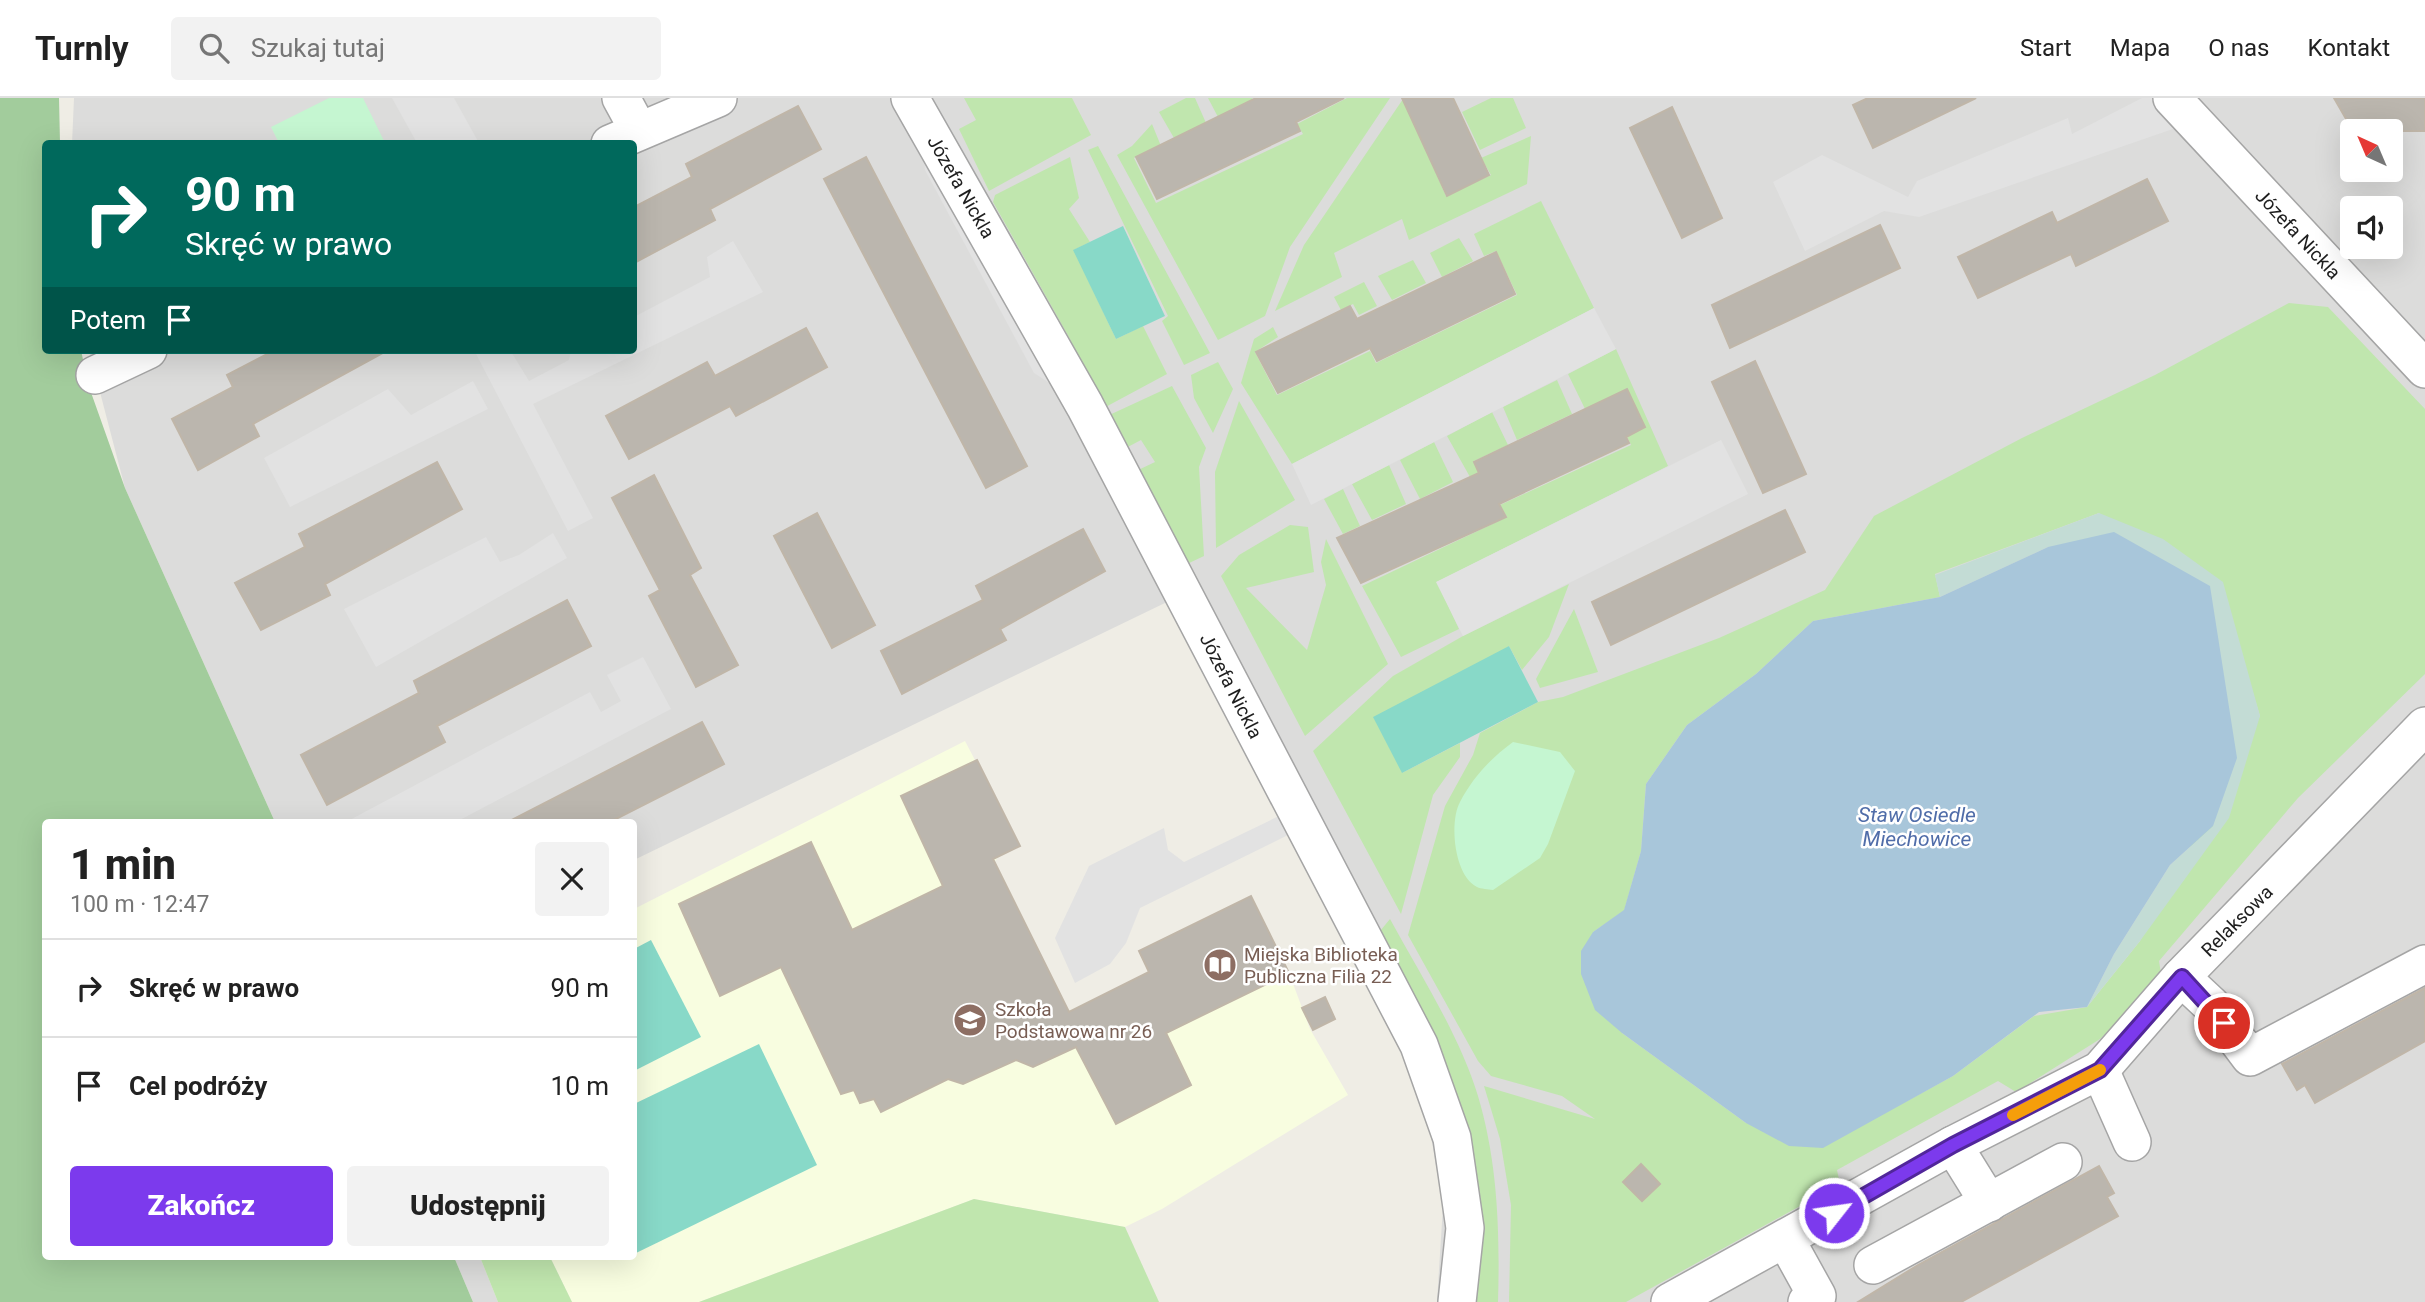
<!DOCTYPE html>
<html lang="pl">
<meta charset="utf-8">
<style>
:root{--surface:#fff;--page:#f2f2f2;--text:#222;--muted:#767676;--line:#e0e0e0;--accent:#7c3aed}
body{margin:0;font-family:Roboto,sans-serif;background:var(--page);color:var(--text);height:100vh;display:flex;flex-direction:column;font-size:26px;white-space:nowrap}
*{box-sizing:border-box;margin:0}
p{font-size:23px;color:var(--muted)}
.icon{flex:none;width:38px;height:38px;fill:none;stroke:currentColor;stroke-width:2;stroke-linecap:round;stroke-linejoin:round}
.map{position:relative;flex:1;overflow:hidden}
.details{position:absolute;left:42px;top:721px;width:595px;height:441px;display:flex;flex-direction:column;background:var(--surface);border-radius:7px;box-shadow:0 7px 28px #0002}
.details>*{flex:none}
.top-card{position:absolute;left:42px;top:42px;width:595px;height:214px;border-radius:7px;box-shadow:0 7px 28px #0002;background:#00695c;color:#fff;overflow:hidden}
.needle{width:46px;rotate:316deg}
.buttons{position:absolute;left:2340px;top:21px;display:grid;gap:14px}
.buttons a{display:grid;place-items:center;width:63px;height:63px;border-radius:7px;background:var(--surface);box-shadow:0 7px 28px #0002;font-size:35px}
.pin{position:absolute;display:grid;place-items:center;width:60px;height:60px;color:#fff;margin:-30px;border:4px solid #fff;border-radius:50%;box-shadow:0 2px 7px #0007}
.me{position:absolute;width:77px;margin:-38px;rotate:60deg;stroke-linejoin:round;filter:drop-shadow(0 0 5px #0008)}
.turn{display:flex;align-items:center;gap:24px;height:147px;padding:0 28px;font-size:32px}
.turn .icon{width:91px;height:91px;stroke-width:2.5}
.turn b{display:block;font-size:49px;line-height:60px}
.then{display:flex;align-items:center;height:66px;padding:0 28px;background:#0003;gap:14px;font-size:26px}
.round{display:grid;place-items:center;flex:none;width:74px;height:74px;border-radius:7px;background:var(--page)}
.head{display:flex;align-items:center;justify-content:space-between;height:119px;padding:0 28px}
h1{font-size:42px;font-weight:800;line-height:52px}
.primary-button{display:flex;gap:14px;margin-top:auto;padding:14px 28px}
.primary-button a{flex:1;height:80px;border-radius:7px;background:var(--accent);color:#fff;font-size:28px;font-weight:800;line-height:80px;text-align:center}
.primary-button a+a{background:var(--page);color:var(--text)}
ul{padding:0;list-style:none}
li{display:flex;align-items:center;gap:21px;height:98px;padding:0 28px;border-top:2px solid var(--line)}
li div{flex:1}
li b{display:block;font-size:26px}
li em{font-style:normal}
header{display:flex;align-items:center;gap:42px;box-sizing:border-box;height:98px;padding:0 35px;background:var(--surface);border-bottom:2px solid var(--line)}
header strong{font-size:33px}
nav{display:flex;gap:38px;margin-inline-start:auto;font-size:24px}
.search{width:490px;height:63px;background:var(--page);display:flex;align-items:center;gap:18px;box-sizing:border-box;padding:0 24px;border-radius:7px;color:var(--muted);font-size:26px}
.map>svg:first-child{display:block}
</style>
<header>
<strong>Turnly</strong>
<div class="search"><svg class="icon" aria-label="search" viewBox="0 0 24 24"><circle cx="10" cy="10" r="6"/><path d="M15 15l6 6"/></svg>Szukaj tutaj</div>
<nav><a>Start</a><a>Mapa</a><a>O nas</a><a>Kontakt</a></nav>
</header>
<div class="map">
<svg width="2425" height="1204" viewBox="0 0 2425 1204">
<rect width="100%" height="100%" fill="#efede5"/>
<g fill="#dcdcdb" fill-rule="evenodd">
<path d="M74 0H2425V1204H1437L1443 1108 1427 1015 1390 927 1167 504 634 762V724H275L125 390 89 252H634V46H72ZM2352 33H2390V72H2352ZM2352 110H2390V149H2352Z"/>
<polygon points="454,1159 480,1159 498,1204 473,1204"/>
</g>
<polygon fill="#f8fde0" points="965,643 1020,748 998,759 990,770 1002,778 1069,913 1149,874 1139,853 1251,798 1289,875 1310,931 1348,997 1162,1111 1125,1129 974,1101 699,1204 572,1204 550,1159 634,1158 634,811"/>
<g fill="#c0e6ae" fill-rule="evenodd">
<polygon points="964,0 1072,0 1091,37 989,93 959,31 976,22"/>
<polygon points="1186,0 1195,0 1206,25 1174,40 1159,14"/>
<polygon points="1208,0 1252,0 1253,2 1218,19"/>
<polygon points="1347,0 1390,0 1290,149 1265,218 1218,242 1117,57 1132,48 1152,26 1161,48 1134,60 1156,105 1303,36 1297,26"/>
<polygon points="1491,0 1513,0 1526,30 1480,52 1462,14"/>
<polygon points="1403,1 1446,98 1491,77 1481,60 1531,38 1527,86 1409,142 1402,121 1334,155 1342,179 1275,213 1304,147"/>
<polygon points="1098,48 1210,255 1184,267 1162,223 1168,218 1088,52"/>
<polygon points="1070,59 1079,100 1069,111 1090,144 1074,152 1116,241 1143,228 1167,276 1100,312 1062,248 1071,243 993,104 995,97"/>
<polygon points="1541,103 1594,210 1292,366 1241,285 1254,241 1273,229 1278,239 1255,254 1277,297 1370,253 1376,265 1517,197 1496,153 1484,158 1474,136"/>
<polygon points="1459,140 1473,163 1442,179 1430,155"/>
<polygon points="1413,162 1426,185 1392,202 1378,178"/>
<polygon points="1364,184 1377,208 1359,217 1353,206 1341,212 1334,199"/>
<path d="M2289 205 2328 209 2425 311V576L2298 700 2159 863 2162 882 2100 941 2016 994 1998 983 1837 1072 1840 1086 1626 1204H1509L1511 1107 1500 1041 1484 988 1595 1021 1562 998 1491 978 1478 963 1408 837 1445 708 1473 657 1480 635 1538 604 1563 599 1719 540 1825 492 1874 418 2022 340 2155 277ZM2099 415 2240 553 2260 618 2140 843 2087 909 2034 918 1953 978 1907 1003 1746 1025 1622 935 1593 834 1624 813 1641 753 1646 686 1687 627 1756 576 1813 523 1940 499 1935 476Z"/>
<polygon points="1616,251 1668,368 1437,484 1459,531 1401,559 1362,488 1507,419 1500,407 1631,347 1609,300 1585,311 1568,276"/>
<polygon points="1218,264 1233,291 1213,335 1194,300 1191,277"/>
<polygon points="1557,282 1572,316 1517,342 1503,309"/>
<polygon points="1172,288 1206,350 1199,369 1204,458 1185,467 1134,374 1155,364 1141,342 1124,351 1105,319"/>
<polygon points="1239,303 1295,402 1216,450 1215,374"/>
<polygon points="1492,314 1508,347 1474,363 1479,374 1470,379 1447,338"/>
<polygon points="1434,344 1453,384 1420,401 1400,362"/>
<polygon points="1389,367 1406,406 1372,422 1352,386"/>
<polygon points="1343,391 1360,428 1343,436 1324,401"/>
<polygon points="1290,427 1308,429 1314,474 1246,490 1307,552 1326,487 1321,464 1326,441 1388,566 1305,638 1221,478 1239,457"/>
<polygon points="1569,486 1549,539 1522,572 1509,548 1402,675 1460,645 1460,659 1433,697 1401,816 1313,653 1393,578 1463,538"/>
<polygon points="1574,511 1598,574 1540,590 1536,581"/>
<path d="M1390 821C1421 878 1459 936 1478 998 1498 1065 1500 1135 1498 1204H1471L1474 1143 1376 838Z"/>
<polygon points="974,1101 1125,1129 1159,1204 699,1204"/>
<polygon points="480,1159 550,1159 572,1204 498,1204"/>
</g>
<polygon fill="#a2cc9c" points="0,0 59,0 60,45 46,46 46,252 81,252 88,286 125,390 275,724 46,724 46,1158 454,1159 473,1204 0,1204"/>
<polygon fill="#c3dcd5" points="2099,415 2163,441 2223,484 2260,618 2229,720 2140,843 2087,909 2114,856 2170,767 2213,728 2048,449 1940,499 1935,477"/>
<g fill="#c5f6d1">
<polygon points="329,0 363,0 385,45 279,45 271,29"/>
<path d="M1513 644 1560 654 1575 673 1548 746 1540 760 1493 792C1488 791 1481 791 1477 789 1454 778 1449 724 1460 704 1473 679 1491 660 1513 644Z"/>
</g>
<g fill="#88d9c8">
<polygon points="1123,128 1165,218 1116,241 1073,152"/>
<polygon points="1509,548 1538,604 1402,675 1373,619"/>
<polygon points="651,842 701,939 634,973 634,851"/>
<polygon points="759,946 817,1067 634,1156 634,1006"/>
</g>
<g fill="#e2e2e2">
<polygon points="392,0 454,0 479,45 417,45"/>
<polygon points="2142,0 2172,0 2193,24 1919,119 1884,113 1805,153 1773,84 1822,57 1908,99 1917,83 2068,20 2072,36"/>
<polygon points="921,18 1085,308 1034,275 925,72"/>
<polygon points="733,143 763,194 533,306 593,420 568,433 474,252 510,252 529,283 569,262 571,252 634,252 634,219 710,179 707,159"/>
<polygon points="1594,210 1616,251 1311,407 1292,366"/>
<polygon points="473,283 488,311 290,409 264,360 388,291 411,317"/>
<polygon points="1721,342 1748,396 1463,538 1436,484"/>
<polygon points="553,435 567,460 376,569 344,511 486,439 500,464 519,457"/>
<polygon points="643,559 671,611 456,724 346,724 590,594 601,614 621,603 607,577"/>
<polygon points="1279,718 1288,737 1140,810 1126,845 1110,866 1075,885 1055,840 1089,768 1164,730 1168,752 1184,764"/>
</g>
<polygon fill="#a8c6da" points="2114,434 2210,488 2237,660 2213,728 2170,767 2114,856 2087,909 2039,914 1953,978 1823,1050 1789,1048 1746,1025 1622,935 1595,912 1581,876 1581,853 1593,834 1624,812 1641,753 1646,686 1687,627 1756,576 1813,523 1940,499 2048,449"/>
<g fill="#bbb6ae" stroke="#c0b6a8" stroke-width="2">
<polygon points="1256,0 1344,0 1296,24 1300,33 1157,101 1136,59"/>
<polygon points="1402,0 1453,0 1489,77 1447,98"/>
<polygon points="1868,0 1976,0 1873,50 1853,7"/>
<polygon points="2334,0 2425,0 2425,33 2353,33"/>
<polygon points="798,8 821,51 710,111 715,122 634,165 634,109 692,79 686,66"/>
<polygon points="1672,9 1722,120 1682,140 1630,30"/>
<polygon points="866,59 1027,368 986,390 824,81"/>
<polygon points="2147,81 2168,123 2076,168 2071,156 1978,200 1958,159 2052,114 2057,125"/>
<polygon points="1880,127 1900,170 1730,250 1712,207"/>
<polygon points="1496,154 1515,196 1377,263 1370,250 1278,295 1256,254 1350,208 1357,221"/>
<polygon points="806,230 827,269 736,318 730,308 629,361 606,318 707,264 715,278"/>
<polygon points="275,252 388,252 253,326 259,338 198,372 172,321 233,289 227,277"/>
<polygon points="1755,263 1806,376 1763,395 1712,284"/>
<polygon points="1627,291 1645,329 1626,339 1629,345 1499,406 1506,419 1361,485 1337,440 1479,375 1474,364"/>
<polygon points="437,364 462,411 325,486 330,497 261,532 235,485 305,449 299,436"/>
<polygon points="654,377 701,470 690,477 738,567 696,589 649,498 660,492 612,400"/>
<polygon points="1785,412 1805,454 1611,547 1592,504"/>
<polygon points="817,415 875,527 832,550 774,438"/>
<polygon points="1083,431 1105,473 1000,531 1006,542 902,596 881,553 983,502 976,488"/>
<polygon points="567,502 591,548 437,628 445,644 327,707 301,657 419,595 414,583"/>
<polygon points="702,624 724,666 610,724 508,724"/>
<polygon points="977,662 1020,748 993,761 1069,914 1149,874 1139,853 1251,798 1289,875 1166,935 1191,987 1116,1026 1076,949 1033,969 1016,962 963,986 948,981 881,1014 874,1001 860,1005 854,992 841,996 781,869 720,898 679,806 811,744 852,832 943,788 901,698"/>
<polygon points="2425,890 2425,943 2315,1005 2305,987 2297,992 2282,966"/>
<polygon points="1325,899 1335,921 1313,932 1302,910"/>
<polygon points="1641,1066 1660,1086 1642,1103 1623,1084"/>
<polygon points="2099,1068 2114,1095 2107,1099 2118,1118 1961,1204 1858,1204 1918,1167"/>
</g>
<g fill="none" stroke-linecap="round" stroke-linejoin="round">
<defs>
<g id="minor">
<polyline points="621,0 639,33"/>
<polyline points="910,0 1085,308 1419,947 1452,1040 1465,1130 1457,1204"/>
<polyline points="2172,0 2425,271"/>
<polyline points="610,46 718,0"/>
<polyline points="95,277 148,252"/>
<polyline points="2181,879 2211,907 2250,959 2425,866"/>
<polyline points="2100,972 2132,1044"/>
<polyline points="1953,1047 1989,1105"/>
<polyline points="1786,1142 1817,1198 1807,1204"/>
<polyline points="1873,1167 2063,1064"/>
<polyline points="1670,1204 1953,1047 2100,972 2181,879 2425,628"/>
</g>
</defs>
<use href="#minor" stroke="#a5a5a5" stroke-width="40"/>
<use href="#minor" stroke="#fff" stroke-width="37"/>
</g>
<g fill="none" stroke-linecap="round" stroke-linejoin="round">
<defs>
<polyline id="route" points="1834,1115 1953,1047 2100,972 2182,879 2224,925"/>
</defs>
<use href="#route" stroke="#51269a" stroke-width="18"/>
<use href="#route" stroke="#7c3aed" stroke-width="12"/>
<polyline stroke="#f59e0b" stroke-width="12" points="2013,1017 2100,972"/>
</g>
<defs>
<symbol id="library-disc" viewBox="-11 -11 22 22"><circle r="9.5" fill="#8d6e63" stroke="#fff"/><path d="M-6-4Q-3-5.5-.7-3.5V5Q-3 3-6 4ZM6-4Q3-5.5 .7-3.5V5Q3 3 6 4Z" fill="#fff"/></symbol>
<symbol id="school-disc" viewBox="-11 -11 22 22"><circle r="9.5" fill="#8d6e63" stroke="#fff"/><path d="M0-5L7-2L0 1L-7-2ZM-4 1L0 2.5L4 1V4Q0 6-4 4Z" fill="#fff"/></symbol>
</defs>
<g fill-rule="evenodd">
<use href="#library-disc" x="1201" y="848" width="38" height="38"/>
<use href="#school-disc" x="951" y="903" width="38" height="38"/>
</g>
<g text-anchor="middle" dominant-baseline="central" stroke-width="5" stroke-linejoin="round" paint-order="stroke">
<g font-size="19" fill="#1e1e1e" stroke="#fff">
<text transform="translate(961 89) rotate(60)">Józefa Nickla</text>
<text transform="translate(2298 136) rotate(47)">Józefa Nickla</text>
<text transform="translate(1231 588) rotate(63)">Józefa Nickla</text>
<text transform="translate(2237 823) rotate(-45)">Relaksowa</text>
</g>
<g font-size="19" fill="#785e54" stroke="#fff" text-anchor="start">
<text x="1244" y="856">Miejska Biblioteka<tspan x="1244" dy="22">Publiczna Filia 22</tspan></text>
<text x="995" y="911">Szkoła<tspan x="995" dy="22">Podstawowa nr 26</tspan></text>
</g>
<g font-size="21" font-style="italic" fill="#506da9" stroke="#fff">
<text x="1917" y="717">Staw Osiedle<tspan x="1917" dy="24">Miechowice</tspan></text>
</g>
</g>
</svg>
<div class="buttons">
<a><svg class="needle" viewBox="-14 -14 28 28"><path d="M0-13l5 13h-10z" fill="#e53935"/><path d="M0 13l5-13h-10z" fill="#767676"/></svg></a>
<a><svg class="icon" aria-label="sound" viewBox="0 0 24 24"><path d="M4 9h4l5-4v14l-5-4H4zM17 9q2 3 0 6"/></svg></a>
</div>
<div class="pin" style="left:2224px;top:925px;background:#d93025"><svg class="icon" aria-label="arrive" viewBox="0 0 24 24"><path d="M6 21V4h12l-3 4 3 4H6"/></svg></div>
<svg class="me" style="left:1834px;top:1115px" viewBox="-20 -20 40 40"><circle r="17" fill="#7c3aed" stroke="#fff" stroke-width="3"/><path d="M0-11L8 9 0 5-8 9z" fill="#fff"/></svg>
<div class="top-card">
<div class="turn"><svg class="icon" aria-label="right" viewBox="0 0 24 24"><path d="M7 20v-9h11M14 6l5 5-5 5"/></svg><div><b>90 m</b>Skręć w prawo</div></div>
<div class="then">Potem<svg class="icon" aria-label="arrive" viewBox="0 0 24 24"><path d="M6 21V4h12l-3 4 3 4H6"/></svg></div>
</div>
<section class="details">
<div class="head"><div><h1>1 min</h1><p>100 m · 12:47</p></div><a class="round"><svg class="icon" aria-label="close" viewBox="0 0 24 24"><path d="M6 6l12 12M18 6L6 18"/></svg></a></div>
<ul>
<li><svg class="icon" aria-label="right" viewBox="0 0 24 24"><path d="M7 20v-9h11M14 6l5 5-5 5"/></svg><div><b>Skręć w prawo</b></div><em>90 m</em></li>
<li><svg class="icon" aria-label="arrive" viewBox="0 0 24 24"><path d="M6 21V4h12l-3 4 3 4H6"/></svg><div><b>Cel podróży</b></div><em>10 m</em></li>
</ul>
<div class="primary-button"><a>Zakończ</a><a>Udostępnij</a></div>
</section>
</div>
